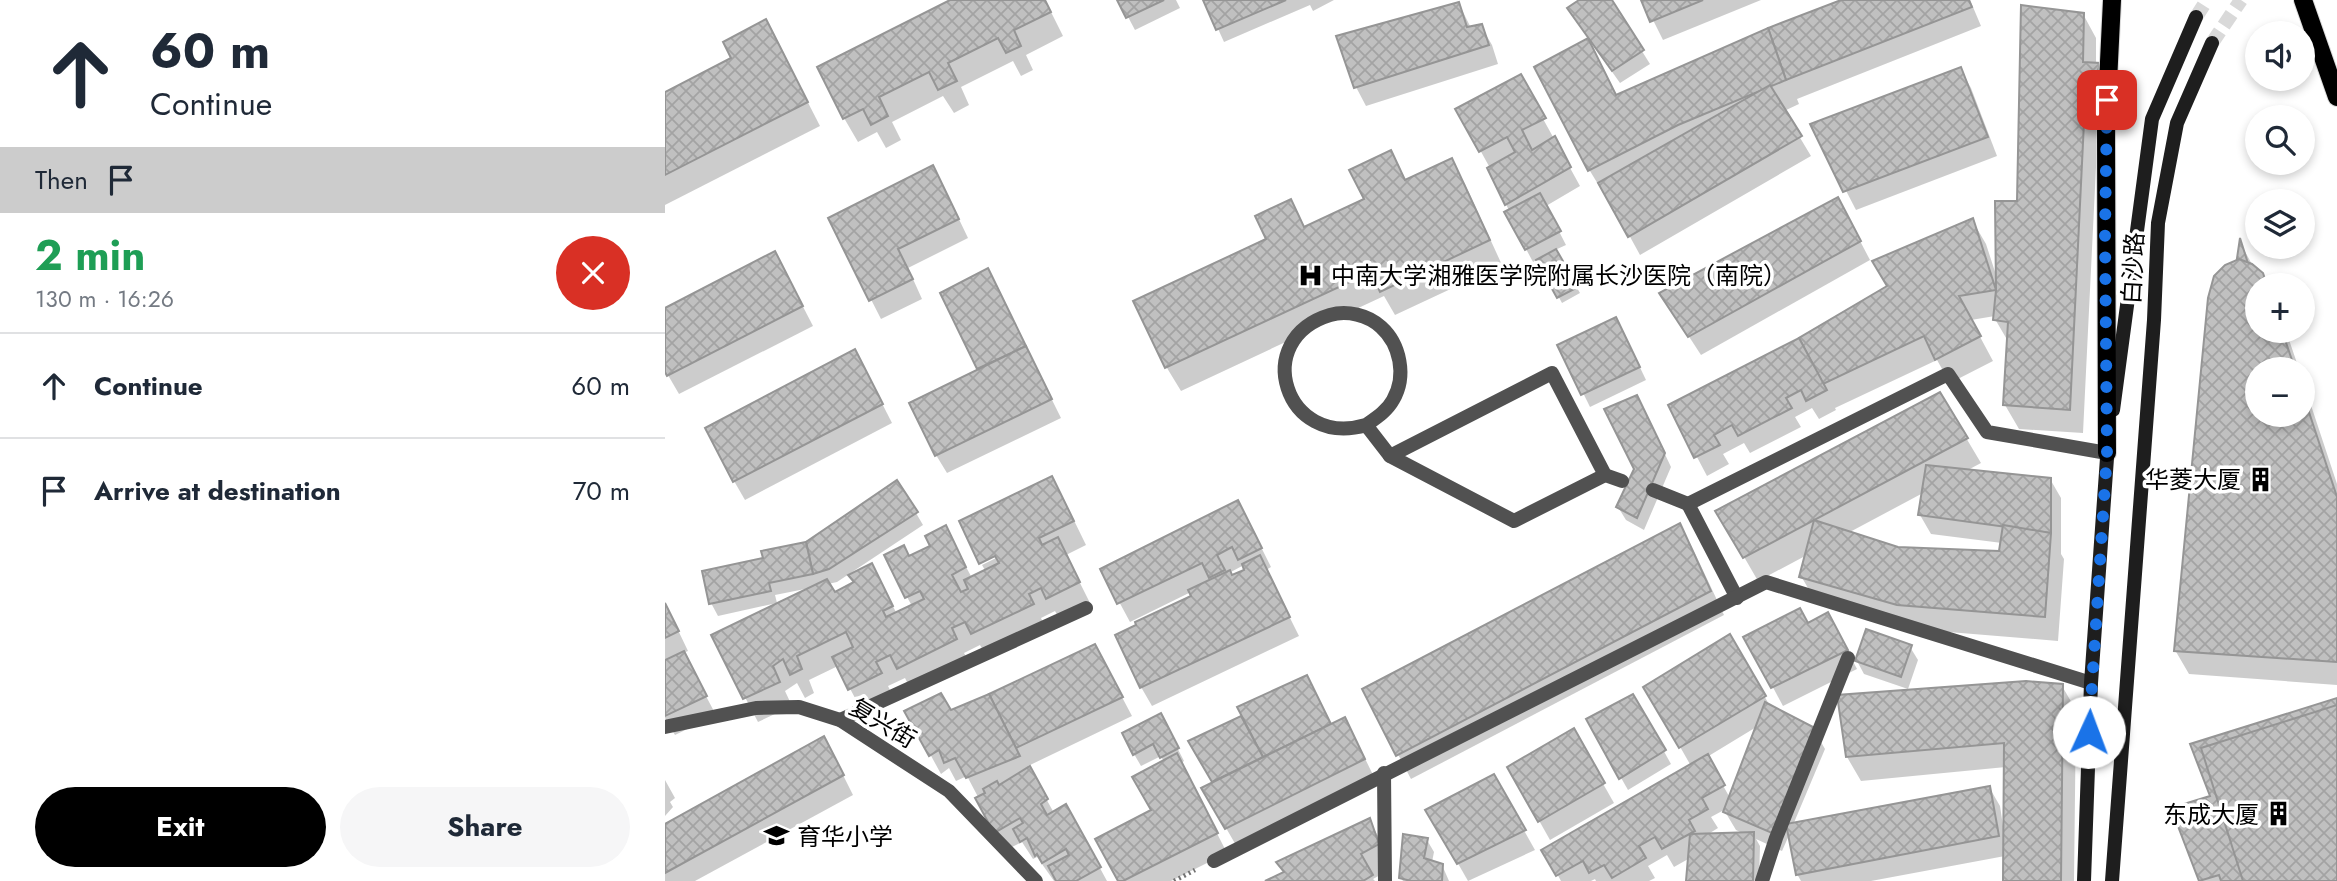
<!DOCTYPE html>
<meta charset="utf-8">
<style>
:root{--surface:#fff;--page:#f6f6f7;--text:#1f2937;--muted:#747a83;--line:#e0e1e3;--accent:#000}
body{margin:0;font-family:Jost,"Noto Sans SC",sans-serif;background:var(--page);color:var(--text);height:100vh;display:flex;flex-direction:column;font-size:26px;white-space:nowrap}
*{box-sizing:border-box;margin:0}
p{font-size:23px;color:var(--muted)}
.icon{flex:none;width:38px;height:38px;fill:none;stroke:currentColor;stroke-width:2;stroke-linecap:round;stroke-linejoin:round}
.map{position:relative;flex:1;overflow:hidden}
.details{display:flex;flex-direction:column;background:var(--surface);width:665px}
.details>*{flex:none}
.top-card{background:#fff;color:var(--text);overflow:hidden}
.buttons{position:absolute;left:1580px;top:21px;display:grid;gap:14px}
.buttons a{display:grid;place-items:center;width:70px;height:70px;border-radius:50%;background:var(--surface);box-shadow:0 4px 10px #0003;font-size:35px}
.pin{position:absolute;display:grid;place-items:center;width:60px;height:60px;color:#fff;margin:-30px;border-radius:14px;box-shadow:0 4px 10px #0006}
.me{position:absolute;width:77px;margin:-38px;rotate:2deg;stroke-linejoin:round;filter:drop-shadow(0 0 5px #0008)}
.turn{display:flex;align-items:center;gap:24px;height:147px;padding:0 35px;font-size:32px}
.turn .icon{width:91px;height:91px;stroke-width:2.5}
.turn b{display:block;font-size:49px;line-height:60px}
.then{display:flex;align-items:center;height:66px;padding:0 35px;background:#0003;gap:14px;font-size:26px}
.round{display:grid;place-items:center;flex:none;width:74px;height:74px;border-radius:37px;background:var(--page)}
.summary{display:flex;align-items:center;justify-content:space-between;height:119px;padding:0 35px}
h1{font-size:42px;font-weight:700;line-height:52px;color:#1e9e55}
.action{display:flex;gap:14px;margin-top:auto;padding:14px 35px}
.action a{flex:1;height:80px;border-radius:42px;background:var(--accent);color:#fff;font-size:28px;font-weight:700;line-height:80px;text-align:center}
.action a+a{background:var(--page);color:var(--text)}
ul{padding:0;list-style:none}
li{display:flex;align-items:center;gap:21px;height:105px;padding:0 35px;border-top:2px solid var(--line)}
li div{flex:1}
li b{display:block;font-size:26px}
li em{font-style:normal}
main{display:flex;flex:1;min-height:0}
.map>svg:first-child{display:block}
</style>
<main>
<section class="details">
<div class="top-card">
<div class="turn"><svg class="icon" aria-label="ahead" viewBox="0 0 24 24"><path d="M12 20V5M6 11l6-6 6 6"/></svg><div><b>60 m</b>Continue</div></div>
<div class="then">Then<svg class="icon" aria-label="arrive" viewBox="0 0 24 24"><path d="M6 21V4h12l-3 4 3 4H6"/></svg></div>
</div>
<div class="summary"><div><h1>2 min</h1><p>130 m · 16:26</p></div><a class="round" style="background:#d93025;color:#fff"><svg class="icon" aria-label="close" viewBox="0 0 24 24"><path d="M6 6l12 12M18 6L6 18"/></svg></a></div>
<ul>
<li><svg class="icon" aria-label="ahead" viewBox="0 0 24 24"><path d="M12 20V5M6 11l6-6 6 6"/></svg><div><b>Continue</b></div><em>60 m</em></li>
<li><svg class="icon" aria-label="arrive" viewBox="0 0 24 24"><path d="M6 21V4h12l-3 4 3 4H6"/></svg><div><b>Arrive at destination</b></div><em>70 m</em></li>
</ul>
<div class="action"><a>Exit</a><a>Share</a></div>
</section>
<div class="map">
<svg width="1672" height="881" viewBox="0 0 1672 881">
<defs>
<pattern id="building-cross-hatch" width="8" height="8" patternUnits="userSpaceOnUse" patternTransform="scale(1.75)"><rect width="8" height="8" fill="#c0c0c0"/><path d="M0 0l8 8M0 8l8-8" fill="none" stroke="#a3a3a3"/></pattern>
</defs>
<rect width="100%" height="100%" fill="#fff"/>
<g fill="#0003" fill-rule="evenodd">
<polygon points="289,0 380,0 398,36 361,55 368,70 356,76 348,61 296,87 304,105 289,113 278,96 227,122 236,140 221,148 212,132 193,142 179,118"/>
<polygon points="454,0 511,0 515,8 470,30"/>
<polygon points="540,0 669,0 648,11 645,5 559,42"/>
<polygon points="917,0 945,0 985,64 955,83 928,45 926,46 952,96 1181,0 1305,0 1316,26 1132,99 1134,104 1119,111 1146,156 975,255 941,193 939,194 925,171 871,68 924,39"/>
<polygon points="978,0 1096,0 998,40"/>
<polygon points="794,4 806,28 816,26 827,45 833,64 701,106 691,87"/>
<polygon points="1418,14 1431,38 1431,65 1434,65 1448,89 1432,147 1418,433 1354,429 1340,405 1344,343 1330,319 1330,316 1306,320 1328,361 1285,383 1272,360 1170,408 1171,410 1154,419 1147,408 1130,417 1136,427 1085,453 1079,443 1058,454 1064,464 1042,476 1005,406 1135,340 1224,287 1307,220 1321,244 1332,278 1353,203"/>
<polygon points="114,46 155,126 0,205 0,93"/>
<polygon points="1295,69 1306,88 1332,156 1191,210 1147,125"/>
<polygon points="855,77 915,186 881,206 901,245 890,250 915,293 897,303 873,259 868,262 861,249 825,168 793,110"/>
<polygon points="725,152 741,182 786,161 800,184 837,265 730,315 719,296 516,391 502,368 471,302 603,239 625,202 640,228 701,200"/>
<polygon points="278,186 303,238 243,268 257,299 216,319 165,219"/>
<polygon points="1183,218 1205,260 1036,355 1008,312"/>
<polygon points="1576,244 1590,270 1596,274 1603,285 1592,285 1592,331 1621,331 1634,369 1592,369 1592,415 1638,415 1638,381 1672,484 1672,685 1524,674 1510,650"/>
<polygon points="323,271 396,418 282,473 271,455 315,370 277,293"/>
<polygon points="120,272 148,326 14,394 0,370 0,310"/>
<polygon points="958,332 981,380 925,407 895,346"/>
<polygon points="200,370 227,423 80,500 69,481"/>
<path d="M1275 394 1316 463 1301 471 1385 479 1396 498V554L1399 559 1393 641 1247 629 1150 600 1136 576 1142 555 1093 581 1053 512ZM1258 493 1255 515 1266 534 1337 543 1336 553 1233 549 1183 533Z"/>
<polygon points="979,410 1006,467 979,530 961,520 953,507 970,469"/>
<polygon points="400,502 421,545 401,555 427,607 396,622 390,611 376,618 381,629 322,657 315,645 299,653 305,664 247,692 240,678 223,686 229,698 198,713 173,666 144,680 149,693 140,698 132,683 120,691 127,706 93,722 48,636 145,588 110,595 112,603 53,616 46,603 100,559 142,543 251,513 258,525 172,582 163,584 169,594 190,584 206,565 232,614 247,606 242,597 244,558 267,547 280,528 307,578 321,572 317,565 339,554"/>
<path d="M583 521 606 567 601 570 634 636 487 706 476 687 528 597 526 592 465 622 437 570ZM579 565 582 570 567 578 564 573Z"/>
<polygon points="1015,525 1028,549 1059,615 746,779 699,690"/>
<polygon points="0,603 23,651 18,653 51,715 10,735 0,718"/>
<polygon points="1143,625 1173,633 1192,669 1118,706 1081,637"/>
<path d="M1065 637 1105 706 1149 730 1160 749 1128 825 1324 787 1335 806 1338 826H1340L1341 767 1196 781 1182 757 1397 686 1411 710 1409 881H1340V856L1206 881H1136L1132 874 1125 833 1117 851 1091 839 1095 846 1094 881H1023L1025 858 1009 867 1002 855 983 866 990 878 984 881H931L930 879 926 881H896L879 850 1026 766 981 687ZM1093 726 1065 798 1042 757ZM1059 810 1071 830 1079 834 1040 836 1053 828 1046 817Z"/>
<polygon points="1245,647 1253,660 1243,689 1199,674 1192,661"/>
<polygon points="440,665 467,716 363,766 389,813 401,806 442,881 393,881 392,879 389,881 372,857 368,859 357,842 341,850 302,776 291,781 284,768 276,774 242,712 286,712"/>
<polygon points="968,696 1006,764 963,790 923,720"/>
<polygon points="579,717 666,726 690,738 710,779 572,847 538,788 549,783 526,742"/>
<polygon points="502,728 519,761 516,763 562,853 506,881 455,881 488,810 499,762 496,756 476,766 469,754"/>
<polygon points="908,731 949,803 885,840 844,767"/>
<polygon points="169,757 188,795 30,881 0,881 0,826"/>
<polygon points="828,776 870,850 803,881 763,811"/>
<polygon points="0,780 10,798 5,802 8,807 0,816"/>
<polygon points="1547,797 1672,881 1536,881 1509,809"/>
<polygon points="704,821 718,844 726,869 708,879 710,881 604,881"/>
<polygon points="762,840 769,852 767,862 777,865 784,881 738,881 736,878"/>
</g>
<g fill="url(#building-cross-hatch)" stroke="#959595" stroke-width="2">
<polygon points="285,0 380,0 386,12 349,30 356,46 341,53 333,38 283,63 292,81 273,90 264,72 214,97 223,116 206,125 198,109 178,119 152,67"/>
<polygon points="452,0 499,0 461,18"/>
<polygon points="538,0 621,0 551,30"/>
<polygon points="914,0 947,0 979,50 947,71 902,8"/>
<polygon points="976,0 1038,0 985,22"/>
<polygon points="1176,0 1304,0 1307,7 1121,80 1103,28"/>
<polygon points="794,2 802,27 817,24 824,45 689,88 671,36"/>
<polygon points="1356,5 1419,13 1418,62 1435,63 1419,122 1405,410 1338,405 1343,322 1328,320 1331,290 1330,201 1352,201"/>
<polygon points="101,19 143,102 0,175 0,92 66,58 58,42"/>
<polygon points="1103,28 1121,80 1013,125 923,171 869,67 923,38 951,95"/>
<polygon points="1296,67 1323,137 1178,192 1145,124"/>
<polygon points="856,74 881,118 857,130 867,150 890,136 906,167 840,205 822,168 850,152 842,137 814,152 790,109"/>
<polygon points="1105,85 1137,136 963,237 933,183"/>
<polygon points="726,150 740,180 787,158 825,240 715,292 706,272 500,368 468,301 601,239 590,216 626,199 639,227 699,199 684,170"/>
<polygon points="268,165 294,219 233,249 248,279 204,301 163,218"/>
<polygon points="875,193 896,231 860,250 839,212"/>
<polygon points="1173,197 1196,241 1023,337 994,293"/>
<polygon points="1308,218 1331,290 1294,296 1316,336 1270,360 1259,336 1158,384 1134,338 1222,286 1207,261"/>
<polygon points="1575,238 1592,292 1592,331 1605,331 1617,369 1592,369 1592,415 1631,415 1672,544 1672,609 1522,595"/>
<polygon points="891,249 913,287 892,298 871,260"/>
<polygon points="110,251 138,306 2,376 0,372 0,308"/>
<polygon points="1574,259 1587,264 1598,273 1602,285 1592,285 1592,331 1617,331 1630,369 1592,369 1592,415 1638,415 1638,394 1672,497 1672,662 1509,651 1543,298 1549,276 1560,265"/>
<polygon points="323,268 361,346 312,369 275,293"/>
<polygon points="951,317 975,367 916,395 892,345"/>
<polygon points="1134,338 1162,390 1141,401 1136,390 1121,398 1127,408 1073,436 1067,425 1049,435 1055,445 1029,458 1003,405"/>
<polygon points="361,346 387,399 270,456 244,403"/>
<polygon points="190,349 218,404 68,482 40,428"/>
<polygon points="1275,392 1303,438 1078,558 1050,511"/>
<polygon points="972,395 1000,453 972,518 951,507 969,469 939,409"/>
<polygon points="1261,465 1386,478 1386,533 1253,515"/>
<polygon points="387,476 409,521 374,538 377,545 393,537 415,582 381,599 376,588 364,594 369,604 306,634 300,622 287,628 292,639 232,669 225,655 211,662 217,673 183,690 167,657 188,647 181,632 132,656 137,669 125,675 118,659 108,666 115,682 78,699 46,635 162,579 170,592 189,582 183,575 207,563 228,606 218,611 221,617 259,599 255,591 240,598 219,555 239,545 244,556 265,546 260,536 281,525 301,567 287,575 296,592 303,589 299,580 334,563 330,556 314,564 294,521"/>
<polygon points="232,480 253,512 164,569 148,574 141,542"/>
<polygon points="573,500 597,548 573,560 567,547 552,555 560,570 544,578 537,563 452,604 435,569"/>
<polygon points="1149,520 1233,547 1334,551 1338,525 1386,533 1380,617 1232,605 1134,577"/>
<polygon points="1015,523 1046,591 731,756 697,689"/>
<polygon points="141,542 148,574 104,583 106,591 44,604 37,571 98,558 96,551"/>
<polygon points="595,555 625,617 475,688 450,635 471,625 470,622 526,596 523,590 565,570 567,575 579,570 577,564"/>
<polygon points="0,603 14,631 0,638"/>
<polygon points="1135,608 1143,623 1163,612 1183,650 1106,688 1078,637"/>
<polygon points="1201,629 1247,645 1236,677 1190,661"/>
<polygon points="1065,634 1101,696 1014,748 978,687"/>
<polygon points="430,644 458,697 351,748 324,694"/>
<polygon points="19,651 42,696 0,716 0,660"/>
<polygon points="642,675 666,724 598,757 572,707"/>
<polygon points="1361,681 1398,684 1396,881 1338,881 1339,743 1181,757 1172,695"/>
<polygon points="276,693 286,710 324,694 355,756 301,778 290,758 279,763 274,750 264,756 239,711"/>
<polygon points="968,694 1001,750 954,779 921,719"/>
<polygon points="1672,698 1672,881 1556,881 1554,875 1534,881 1506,808 1545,796 1525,744"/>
<polygon points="1100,702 1150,728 1107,833 1058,812"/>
<polygon points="1672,705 1672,881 1578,881 1536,748"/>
<polygon points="496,713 514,748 495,758 488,744 468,755 457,733"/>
<polygon points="576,716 598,757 547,782 523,741"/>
<polygon points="680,717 700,759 560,829 536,788"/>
<polygon points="909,728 940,783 873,822 842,767"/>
<polygon points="159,736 179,775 0,873 0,824"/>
<polygon points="512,753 553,833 458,881 453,881 430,839 486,810 467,777"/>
<polygon points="1043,754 1060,785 1037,798 1043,809 1024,820 1030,831 997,849 990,837 974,846 981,858 947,878 939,865 924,873 918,861 891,876 876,850"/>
<polygon points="365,766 383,799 376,804 382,815 401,804 436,867 411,881 391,881 383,866 404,855 401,849 377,863 372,854 370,856 362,838 355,842 348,829 358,823 355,818 329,833 310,798 320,793 318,789 332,781 334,785"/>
<polygon points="829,774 861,830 792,864 760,810"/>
<polygon points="1325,786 1334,836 1131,875 1121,824"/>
<polygon points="705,818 714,844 696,854 708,875 698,881 600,881 619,872 611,862"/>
<polygon points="1089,832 1088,881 1021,881 1025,834"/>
<polygon points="738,834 763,838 759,858 778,864 777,881 746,881 734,878"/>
</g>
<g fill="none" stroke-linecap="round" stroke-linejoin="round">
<g stroke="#d9d9d9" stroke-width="14" stroke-dasharray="14 7" stroke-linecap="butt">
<polyline points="1531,17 1542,0"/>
<polyline points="1547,43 1576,0"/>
</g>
<defs>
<g id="primary">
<polyline points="1638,0 1672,97"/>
<polyline points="1442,453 1441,123 1447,0"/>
</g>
</defs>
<use href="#primary" stroke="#dbdbdb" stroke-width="20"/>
<polyline stroke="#737373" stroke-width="4.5" stroke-dasharray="2 3.5" stroke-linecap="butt" points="509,881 530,870"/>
<g stroke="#515151" stroke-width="14">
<path d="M701 425C620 449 585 339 665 315 682 310 703 315 716 327 735 344 742 376 728 400 722 411 711 418 701 425L725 456"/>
<polyline points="940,475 887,373 725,456 849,521 940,475 957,481"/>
<polyline points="988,490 1023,504"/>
<polyline points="1072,598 1023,504 1283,374 1322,432 1442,453"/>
<polyline points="175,720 421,608"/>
<polyline points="0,727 91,708 134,707 175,720 284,791 371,881"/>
<polyline points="549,861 1101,582 1426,683"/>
</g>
<g stroke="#515151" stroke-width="14">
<polyline points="719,773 720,881"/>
<polyline points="1097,881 1111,838 1183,658"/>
</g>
<g stroke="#1e1e1e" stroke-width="14">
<polyline points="1448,410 1487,119 1531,17"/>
<polyline points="1419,881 1426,683 1443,444"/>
<polyline points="1447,881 1489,320 1493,223 1512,123 1547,43"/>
</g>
<use href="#primary" stroke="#000" stroke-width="18"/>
</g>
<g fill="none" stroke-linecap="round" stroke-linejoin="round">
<polyline stroke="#1a73e8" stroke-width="12" stroke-dasharray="0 21.6" points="1424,732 1442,453 1440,234 1442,100"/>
</g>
<defs>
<symbol id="hospital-bare" viewBox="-9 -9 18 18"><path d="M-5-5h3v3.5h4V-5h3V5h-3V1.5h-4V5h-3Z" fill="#000" stroke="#fff" stroke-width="2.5" paint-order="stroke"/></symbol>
<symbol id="building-bare" viewBox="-9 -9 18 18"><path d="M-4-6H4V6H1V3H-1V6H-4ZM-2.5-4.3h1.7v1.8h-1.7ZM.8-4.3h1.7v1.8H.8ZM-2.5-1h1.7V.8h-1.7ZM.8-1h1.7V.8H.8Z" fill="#000" stroke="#fff" stroke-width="2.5" paint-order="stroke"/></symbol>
<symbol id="school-bare" viewBox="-9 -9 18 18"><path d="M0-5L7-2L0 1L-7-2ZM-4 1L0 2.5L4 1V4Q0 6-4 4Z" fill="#000" stroke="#fff" stroke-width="2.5" paint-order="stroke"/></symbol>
</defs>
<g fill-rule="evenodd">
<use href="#hospital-bare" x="628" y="258" width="35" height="35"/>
<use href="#building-bare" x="1578" y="462" width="35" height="35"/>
<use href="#building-bare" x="1596" y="796" width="35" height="35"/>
<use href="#school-bare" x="94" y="818" width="35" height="35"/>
</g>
<g text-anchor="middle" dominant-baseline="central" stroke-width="7" stroke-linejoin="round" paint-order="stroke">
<g font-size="24" fill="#000" stroke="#fff">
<text transform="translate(1468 268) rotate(-87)">白沙路</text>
<text transform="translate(218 723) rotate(31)">复兴街</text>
</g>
<g font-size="24" fill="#000" stroke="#fff" text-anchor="start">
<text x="666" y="275">中南大学湘雅医学院附属长沙医院（南院）</text>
<text x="1576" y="479" text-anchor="end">华菱大厦</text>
<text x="1594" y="814" text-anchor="end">东成大厦</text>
<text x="132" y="836">育华小学</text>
</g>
</g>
</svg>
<div class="buttons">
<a><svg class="icon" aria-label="sound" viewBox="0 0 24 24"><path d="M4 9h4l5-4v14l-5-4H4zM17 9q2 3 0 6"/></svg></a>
<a><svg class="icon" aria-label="search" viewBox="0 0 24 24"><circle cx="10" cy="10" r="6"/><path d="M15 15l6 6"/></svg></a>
<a><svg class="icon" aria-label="layers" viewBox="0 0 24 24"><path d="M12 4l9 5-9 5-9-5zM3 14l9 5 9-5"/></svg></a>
<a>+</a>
<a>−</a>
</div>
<div class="pin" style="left:1442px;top:100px;background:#d93025"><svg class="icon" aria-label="arrive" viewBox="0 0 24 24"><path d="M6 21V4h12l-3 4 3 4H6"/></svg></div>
<svg class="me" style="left:1424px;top:732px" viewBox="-20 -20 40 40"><circle r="19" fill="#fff"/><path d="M0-13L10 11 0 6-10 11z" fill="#1a73e8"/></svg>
</div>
</main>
